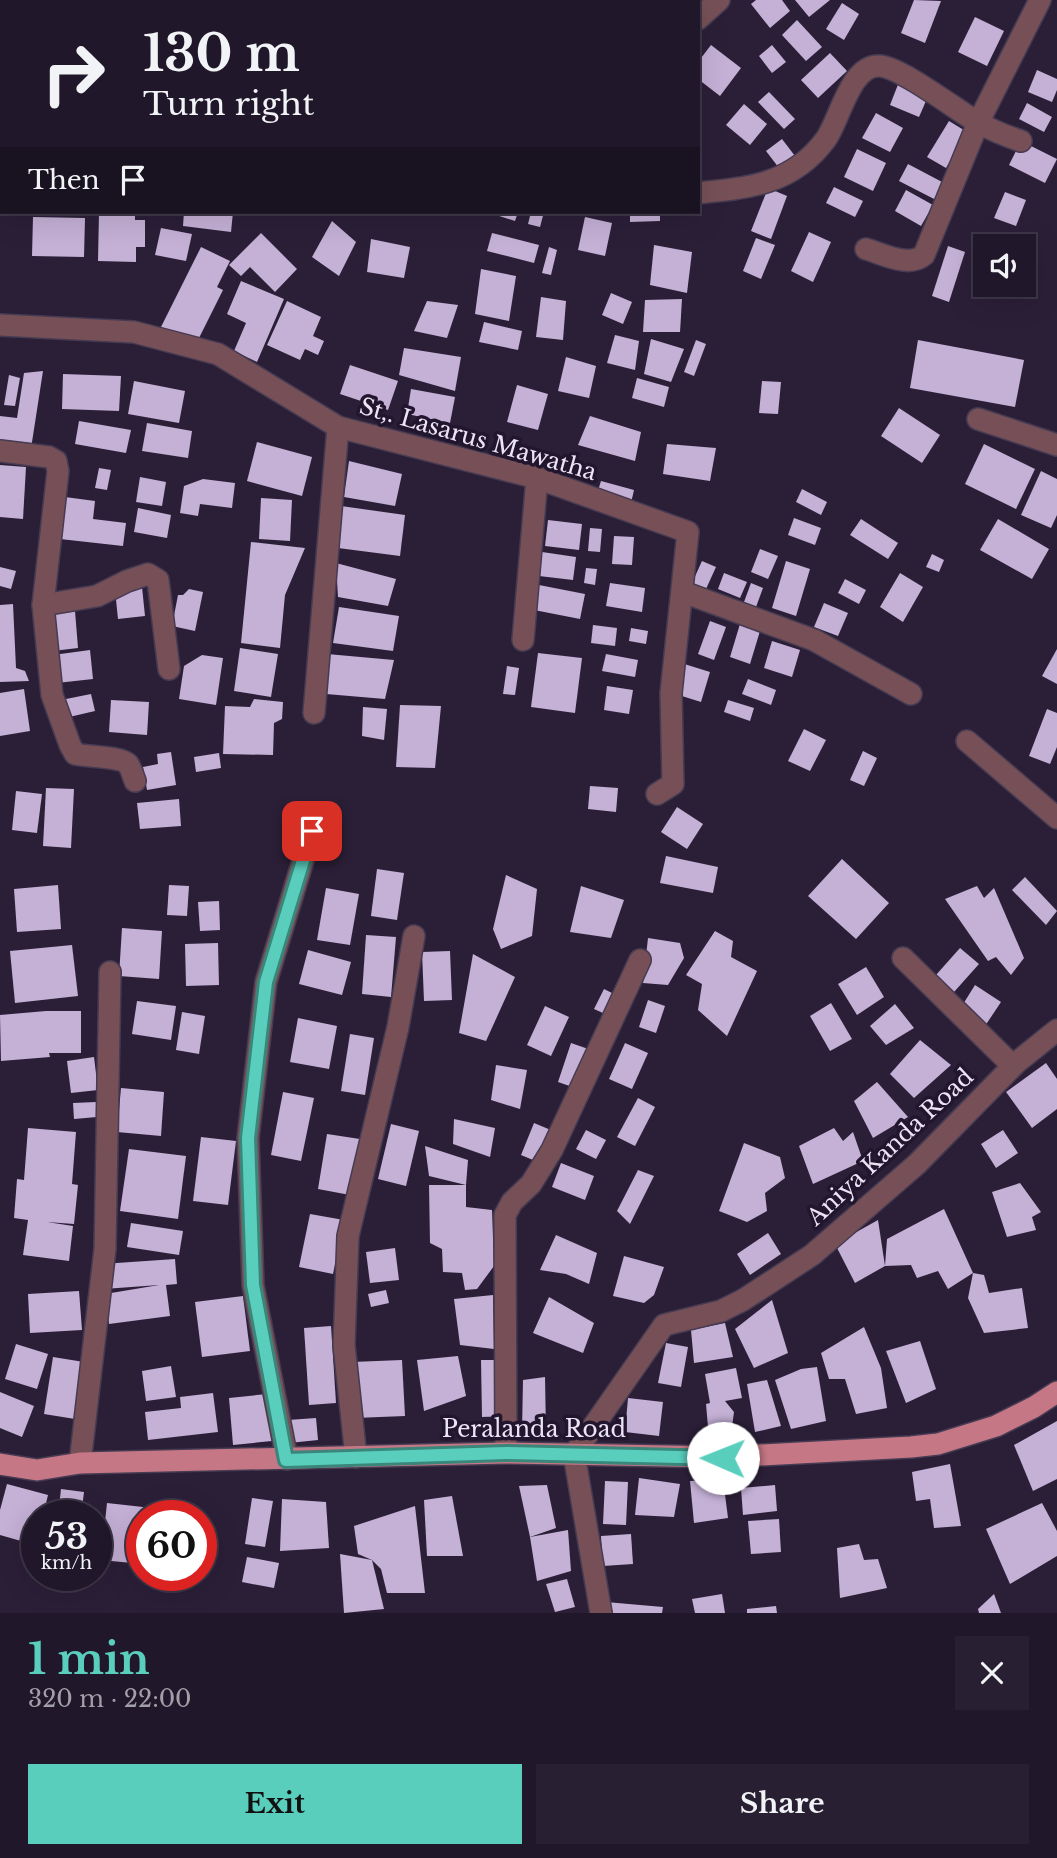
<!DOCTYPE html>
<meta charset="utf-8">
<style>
:root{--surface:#20172a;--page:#282032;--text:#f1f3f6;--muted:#a29fa8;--line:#3d3647;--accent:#5acebd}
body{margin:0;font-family:"Libre Baskerville",serif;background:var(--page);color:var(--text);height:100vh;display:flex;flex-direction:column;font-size:26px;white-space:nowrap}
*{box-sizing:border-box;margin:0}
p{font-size:23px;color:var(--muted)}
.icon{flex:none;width:38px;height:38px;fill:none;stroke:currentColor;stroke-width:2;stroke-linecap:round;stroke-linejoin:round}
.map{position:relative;height:1613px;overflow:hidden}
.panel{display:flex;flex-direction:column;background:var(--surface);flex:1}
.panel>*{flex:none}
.guide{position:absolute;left:0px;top:0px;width:700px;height:214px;box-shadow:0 7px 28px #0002,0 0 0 2px var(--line);background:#20172a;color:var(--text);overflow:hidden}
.buttons{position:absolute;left:973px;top:234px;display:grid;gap:14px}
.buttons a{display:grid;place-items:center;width:63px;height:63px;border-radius:0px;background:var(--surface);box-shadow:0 7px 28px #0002,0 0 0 2px var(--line);font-size:35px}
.speed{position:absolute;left:21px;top:1500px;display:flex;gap:14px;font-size:35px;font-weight:700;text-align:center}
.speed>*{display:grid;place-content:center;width:91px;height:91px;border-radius:50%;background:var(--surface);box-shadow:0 7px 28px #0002,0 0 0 2px var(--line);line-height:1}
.speed small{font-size:18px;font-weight:400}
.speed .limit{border:10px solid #d22;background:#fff;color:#111}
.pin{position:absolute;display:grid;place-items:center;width:60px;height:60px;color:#fff;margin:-30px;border-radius:14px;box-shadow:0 4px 10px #0006}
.me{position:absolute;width:77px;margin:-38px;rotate:271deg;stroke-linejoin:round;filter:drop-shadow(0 0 5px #0008)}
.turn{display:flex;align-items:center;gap:24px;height:147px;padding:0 28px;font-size:32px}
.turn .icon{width:91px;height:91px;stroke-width:2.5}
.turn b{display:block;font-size:49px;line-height:60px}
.then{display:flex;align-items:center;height:66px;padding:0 28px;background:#0003;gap:14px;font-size:26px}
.round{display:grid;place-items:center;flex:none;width:74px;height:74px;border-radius:0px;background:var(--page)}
.summary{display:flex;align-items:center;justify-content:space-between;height:119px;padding:0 28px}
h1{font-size:42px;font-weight:700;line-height:52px;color:var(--accent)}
.cta{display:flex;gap:14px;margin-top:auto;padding:14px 28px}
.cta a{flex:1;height:80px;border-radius:0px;background:var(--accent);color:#111;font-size:28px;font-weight:700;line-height:80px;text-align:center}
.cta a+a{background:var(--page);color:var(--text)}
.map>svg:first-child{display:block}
</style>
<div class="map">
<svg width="1057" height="1613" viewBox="0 0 1057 1613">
<rect width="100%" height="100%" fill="#2b1f38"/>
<g fill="#c5b0d6">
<polygon points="756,0 782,0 790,11 770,28 751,4"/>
<polygon points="795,0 830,0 809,17"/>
<polygon points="914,0 941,1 925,43 901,33"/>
<polygon points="842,3 859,14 844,40 826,29"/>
<polygon points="975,17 1004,31 987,66 958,52"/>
<polygon points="797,20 822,47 806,61 782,35"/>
<polygon points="711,45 741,68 720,96 698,79 698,62"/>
<polygon points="772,45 786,62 772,73 759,56"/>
<polygon points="830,53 847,71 818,98 801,80"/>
<polygon points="1037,70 1057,79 1057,90 1052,102 1028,92"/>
<polygon points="899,82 929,94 919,117 890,105"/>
<polygon points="769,92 795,119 784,129 758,102"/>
<polygon points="1027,103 1052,117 1044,132 1019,119"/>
<polygon points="744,104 767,124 750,145 726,125"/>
<polygon points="876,113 903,128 890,152 862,138"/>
<polygon points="949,121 967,132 946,168 927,157"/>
<polygon points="782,139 795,156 779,168 766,151"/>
<polygon points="1021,141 1057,159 1045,183 1009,165"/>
<polygon points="857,149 886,163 873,191 844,177"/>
<polygon points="908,164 944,183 936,200 899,181"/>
<polygon points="834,187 863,201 855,217 826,203"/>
<polygon points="768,188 787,196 771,239 751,231"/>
<polygon points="906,190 933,205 921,226 895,211"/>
<polygon points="1005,192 1026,200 1016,226 994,218"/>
<polygon points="99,212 135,212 135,220 145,220 145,247 136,247 136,262 98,261"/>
<polygon points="184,212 233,212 231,232 183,226"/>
<polygon points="487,212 518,212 515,221"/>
<polygon points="531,212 544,212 540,227 528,224"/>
<polygon points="630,212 660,212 660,221 630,222"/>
<polygon points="33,217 85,218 84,257 32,256"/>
<polygon points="585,217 612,223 605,256 578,250"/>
<polygon points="332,221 356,242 339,276 312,257"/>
<polygon points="161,228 192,234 186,261 155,255"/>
<polygon points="809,232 831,242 813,282 791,271"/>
<polygon points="261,233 297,269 275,292 250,267 241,276 229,265"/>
<polygon points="492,233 539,245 534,263 487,251"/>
<polygon points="756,238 775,245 761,279 743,271"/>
<polygon points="371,239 410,247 404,278 367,272"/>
<polygon points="654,245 692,252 687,293 650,285"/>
<polygon points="948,246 965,252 949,302 932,296"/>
<polygon points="201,247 230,261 217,287 223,290 196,344 161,327"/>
<polygon points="549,247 557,250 551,275 542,273"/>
<polygon points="481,269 516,276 509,321 475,314"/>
<polygon points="241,281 284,299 257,362 234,351 246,323 227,314"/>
<polygon points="611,293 632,302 623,324 602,315"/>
<polygon points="541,297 566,301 563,340 536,337"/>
<polygon points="682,299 680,332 643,332 645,300"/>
<polygon points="287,301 321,317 313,336 324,341 318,355 305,349 300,360 267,345"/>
<polygon points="427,301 458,305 447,338 414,331"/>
<polygon points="484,322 522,331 518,350 479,342"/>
<polygon points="615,335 639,341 635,370 607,363"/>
<polygon points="651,339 684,349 671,382 644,374"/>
<polygon points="696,340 706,344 694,376 684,372"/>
<polygon points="918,340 1024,360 1015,407 910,388"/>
<polygon points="404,348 461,357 455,391 399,375"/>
<polygon points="566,357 596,366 589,398 558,391"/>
<polygon points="350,365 398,381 388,410 340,394"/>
<polygon points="43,371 30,455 0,450 0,416 17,418 24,373"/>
<polygon points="63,374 121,376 119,411 62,409"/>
<polygon points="9,375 20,378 15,406 4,405"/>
<polygon points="637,378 669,387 664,407 632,398"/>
<polygon points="134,381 185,391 179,423 128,414"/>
<polygon points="762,381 781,382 778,414 759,413"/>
<polygon points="517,385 548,394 538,430 507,422"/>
<polygon points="411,389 455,397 450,423 407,414"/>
<polygon points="899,408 940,435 922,463 881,436"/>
<polygon points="590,416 641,432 635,461 578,445"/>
<polygon points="79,421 131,430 126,453 75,444"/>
<polygon points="147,423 192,431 188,458 142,451"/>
<polygon points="257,442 312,457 302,496 247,481"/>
<polygon points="667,444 716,448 710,481 663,474"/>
<polygon points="984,444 1035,469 1016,509 965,484"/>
<polygon points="349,461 402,474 395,506 344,497"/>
<polygon points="0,465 26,467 23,519 0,517"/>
<polygon points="99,468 111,470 107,490 95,488"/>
<polygon points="1041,471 1057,479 1057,515 1051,528 1021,515"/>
<polygon points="140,477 166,482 162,506 136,502"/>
<polygon points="203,479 235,483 232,508 200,504 198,516 180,513 184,486"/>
<polygon points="601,481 634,490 631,503 597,494"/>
<polygon points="802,489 827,502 821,515 796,502"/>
<polygon points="65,497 95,501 93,519 126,523 123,546 60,539"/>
<polygon points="261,498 292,500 290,541 259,539"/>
<polygon points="341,506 405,515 400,556 338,548"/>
<polygon points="138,508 171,515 167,538 134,532"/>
<polygon points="794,518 821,528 815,545 788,535"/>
<polygon points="861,519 898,543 888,559 850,535"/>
<polygon points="998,519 1049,549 1032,579 980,550"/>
<polygon points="548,520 582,524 579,550 545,546"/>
<polygon points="590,528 602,529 600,552 588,551"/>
<polygon points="614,536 634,537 632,565 612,564"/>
<polygon points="251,542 305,548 285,595 280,648 241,643"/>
<polygon points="760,549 778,556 768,579 751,572"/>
<polygon points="542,552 576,557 573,580 539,576"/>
<polygon points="932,554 944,560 939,572 926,567"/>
<polygon points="702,561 716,567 706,589 692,583"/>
<polygon points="786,561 810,569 796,616 772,608"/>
<polygon points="336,563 396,579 388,606 338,597"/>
<polygon points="0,567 16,571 11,589 0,586"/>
<polygon points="586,568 597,569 595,585 584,583"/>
<polygon points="724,573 747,582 740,598 718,589"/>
<polygon points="900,573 923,587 903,622 880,607"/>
<polygon points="845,579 866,590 859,604 838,593"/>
<polygon points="610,583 645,588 642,612 606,606"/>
<polygon points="751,583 763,588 756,607 744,602"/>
<polygon points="539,585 585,594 580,619 534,610"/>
<polygon points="142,587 145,616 118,619 115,590"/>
<polygon points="189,589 203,592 195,631 172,626 178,595 183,595"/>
<polygon points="824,603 848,613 838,636 814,627"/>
<polygon points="13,604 16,668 25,671 29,681 0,682 0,605"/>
<polygon points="339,607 399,616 393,651 333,643"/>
<polygon points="75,611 78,648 53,651 49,613"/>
<polygon points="710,621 726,627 714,660 698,654"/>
<polygon points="740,624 760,631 750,664 730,657"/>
<polygon points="593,625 617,628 615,646 591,643"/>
<polygon points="631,628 648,631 646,644 629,641"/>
<polygon points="772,641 800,650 792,677 764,668"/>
<polygon points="240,648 278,654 271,697 234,691"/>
<polygon points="1057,649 1057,684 1042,676"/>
<polygon points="90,650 93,679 57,683 53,655"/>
<polygon points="538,653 582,658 575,713 531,707"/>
<polygon points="327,654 394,660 385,699 326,694"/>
<polygon points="606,654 638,660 635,677 602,671"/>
<polygon points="202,655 223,658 216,705 179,699 184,666"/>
<polygon points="678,662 710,672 701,702 669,692"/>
<polygon points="507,666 519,668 515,695 503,694"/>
<polygon points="748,679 776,690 771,705 742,694"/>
<polygon points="607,686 633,690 629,714 604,710"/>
<polygon points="24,689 30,731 0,736 0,693"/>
<polygon points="91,694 95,711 65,718 61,700"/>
<polygon points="254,699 283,702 282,719 274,723 273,755 223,754 225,706 250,707"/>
<polygon points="111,700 149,702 147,735 109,732"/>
<polygon points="728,700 754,708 750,721 724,712"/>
<polygon points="400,705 441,706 435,768 396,767"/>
<polygon points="363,707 387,709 384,740 362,736"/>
<polygon points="1047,709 1057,713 1057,747 1050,764 1029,756"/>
<polygon points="804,729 826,740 810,771 788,761"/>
<polygon points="863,751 877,758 864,786 850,780"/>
<polygon points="171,752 176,785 147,790 143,767 158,764 157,754"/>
<polygon points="219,753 221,768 196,772 194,757"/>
<polygon points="590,786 618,788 616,812 588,809"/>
<polygon points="46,788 74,789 71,848 43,846"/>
<polygon points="16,791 42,794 37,833 12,830"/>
<polygon points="179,799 181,826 140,829 137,803"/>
<polygon points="677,807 703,824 687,849 661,832"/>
<polygon points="666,856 718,867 713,893 660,883"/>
<polygon points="842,859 889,903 856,939 808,896"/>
<polygon points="377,869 404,873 397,920 371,916"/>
<polygon points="506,875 537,889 532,936 501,949 493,929"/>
<polygon points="1025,877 1057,911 1046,925 1012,890"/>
<polygon points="58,885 61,929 17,932 14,889"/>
<polygon points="169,885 189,886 187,916 167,915"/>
<polygon points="581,886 624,900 611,938 570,932"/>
<polygon points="977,886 984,898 994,888 1024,958 1011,975 996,957 988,961 945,899"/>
<polygon points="326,888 359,894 350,945 317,940"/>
<polygon points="219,901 220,930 200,931 198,902"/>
<polygon points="122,928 162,931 159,979 119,976"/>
<polygon points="715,931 733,941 731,957 757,971 727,1036 698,1010 702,984 686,975"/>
<polygon points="366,935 396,937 391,997 362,994"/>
<polygon points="648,938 680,943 684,958 668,985 643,983"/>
<polygon points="218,943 219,985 186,986 185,944"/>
<polygon points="72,945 78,996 15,1003 10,951"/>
<polygon points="960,948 979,964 954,992 936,975"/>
<polygon points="308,950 351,962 342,995 299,984"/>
<polygon points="450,951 452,1000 424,1001 422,952"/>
<polygon points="473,954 515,977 486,1041 459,1033"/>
<polygon points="866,967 884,997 857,1015 838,984"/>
<polygon points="975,985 1001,1002 985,1026 960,1009"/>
<polygon points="604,989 624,999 614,1018 594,1009"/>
<polygon points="648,1000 665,1006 656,1033 639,1027"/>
<polygon points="137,1001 176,1006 171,1040 132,1034"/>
<polygon points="831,1003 852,1039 830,1051 810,1016"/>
<polygon points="895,1004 914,1028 886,1045 870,1026"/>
<polygon points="545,1006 569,1017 551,1056 527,1045"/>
<polygon points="46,1011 81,1011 81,1053 49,1053 50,1057 1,1061 0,1015"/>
<polygon points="182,1012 205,1016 199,1054 176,1050"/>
<polygon points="298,1018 337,1026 329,1069 290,1062"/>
<polygon points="350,1034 374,1038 365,1095 341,1091"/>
<polygon points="920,1040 951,1065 914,1098 890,1074"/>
<polygon points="571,1043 597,1052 584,1091 558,1082"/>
<polygon points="625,1043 648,1053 632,1089 609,1079"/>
<polygon points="94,1057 98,1090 71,1093 67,1061"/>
<polygon points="1046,1063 1057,1079 1057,1109 1032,1128 1006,1092"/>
<polygon points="496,1065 527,1070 520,1109 491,1100"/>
<polygon points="877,1082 908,1117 873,1138 854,1101"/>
<polygon points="121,1088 164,1092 161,1136 117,1132"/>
<polygon points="283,1092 314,1098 301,1161 271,1155"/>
<polygon points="638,1098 655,1107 635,1146 617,1137"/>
<polygon points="96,1102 97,1117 74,1119 73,1103"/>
<polygon points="454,1119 495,1128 490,1157 453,1144"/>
<polygon points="534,1123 558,1133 545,1165 521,1155"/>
<polygon points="391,1124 419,1131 406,1186 378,1179"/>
<polygon points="28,1128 76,1132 72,1184 78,1185 74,1224 47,1222 73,1226 69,1261 23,1255 28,1220 14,1218 17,1179 24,1180"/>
<polygon points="834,1128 843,1141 853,1132 863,1161 813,1184 799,1146"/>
<polygon points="586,1130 606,1140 596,1159 576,1149"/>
<polygon points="1003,1130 1018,1153 996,1168 981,1144"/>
<polygon points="327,1134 360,1139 350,1195 318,1189"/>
<polygon points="201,1137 236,1141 228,1205 193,1201"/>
<polygon points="744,1143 780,1157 785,1178 765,1193 767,1211 747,1222 719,1211"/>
<polygon points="425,1146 468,1160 466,1185 429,1176"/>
<polygon points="129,1149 186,1156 178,1219 120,1211"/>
<polygon points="561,1163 594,1176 585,1200 552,1187"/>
<polygon points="638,1170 654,1176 630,1224 617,1211"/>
<polygon points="1020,1183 1041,1212 1032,1217 1036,1230 1007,1237 992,1192"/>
<polygon points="429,1185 466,1185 466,1207 492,1210 494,1266 477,1289 465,1290 462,1273 443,1272 442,1249 430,1243"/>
<polygon points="944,1209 973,1273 948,1289 938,1271 917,1278 911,1265 885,1266 887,1239"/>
<polygon points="310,1214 344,1220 333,1274 299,1267"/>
<polygon points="878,1220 885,1266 855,1283 835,1244"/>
<polygon points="131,1223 183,1231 179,1255 127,1247"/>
<polygon points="768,1233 781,1254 750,1275 737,1254"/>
<polygon points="556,1235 597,1253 589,1284 566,1274 540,1270"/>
<polygon points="395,1248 399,1280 370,1283 366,1252"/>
<polygon points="624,1256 664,1267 654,1295 644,1303 613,1296"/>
<polygon points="175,1259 177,1284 166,1285 170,1316 109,1324 105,1294 159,1285 104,1289 102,1264"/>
<polygon points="973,1273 984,1275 989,1293 1022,1288 1028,1328 984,1333 968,1298"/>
<polygon points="386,1290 389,1303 371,1307 368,1294"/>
<polygon points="79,1291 82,1330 30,1333 28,1294"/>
<polygon points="493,1295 494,1349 460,1345 454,1299"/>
<polygon points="243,1296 250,1351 202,1357 195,1302"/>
<polygon points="549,1297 594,1323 583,1353 533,1333"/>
<polygon points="772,1300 788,1353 754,1368 735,1329"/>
<polygon points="725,1323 733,1357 694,1363 691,1330"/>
<polygon points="331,1326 336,1403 309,1405 304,1328"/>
<polygon points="864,1327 881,1368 887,1408 856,1414 845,1379 829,1379 821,1353"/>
<polygon points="920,1341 936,1389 906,1403 886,1351"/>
<polygon points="666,1343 688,1347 681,1387 658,1383"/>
<polygon points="16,1344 48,1354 37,1389 5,1379"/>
<polygon points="458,1356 466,1396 424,1411 417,1360"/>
<polygon points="53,1357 84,1362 75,1419 44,1414"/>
<polygon points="402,1360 405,1416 355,1418 352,1362"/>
<polygon points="481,1360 510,1360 512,1416 482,1417"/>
<polygon points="171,1366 176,1397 146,1401 142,1371"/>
<polygon points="817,1367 826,1421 791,1429 775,1380 801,1369"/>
<polygon points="736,1368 742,1398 725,1401 734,1412 732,1427 708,1427 706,1404 710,1403 705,1374"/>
<polygon points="545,1377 546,1434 522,1431 523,1380"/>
<polygon points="767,1380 781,1426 755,1432 747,1384"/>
<polygon points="0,1392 34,1406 22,1437 0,1428"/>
<polygon points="213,1393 218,1432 148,1440 145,1412 181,1408 180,1397"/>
<polygon points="267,1394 272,1441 233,1445 229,1398"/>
<polygon points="628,1398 663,1402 659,1436 625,1432"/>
<polygon points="316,1418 318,1440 289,1443 288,1420"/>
<polygon points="1057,1421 1057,1479 1033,1491 1014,1445"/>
<polygon points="950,1464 961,1526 934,1528 930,1499 916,1501 912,1472"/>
<polygon points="639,1478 680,1484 674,1517 635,1515"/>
<polygon points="723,1479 728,1518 694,1523 690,1481"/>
<polygon points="605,1481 628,1482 626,1525 603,1524"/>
<polygon points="7,1484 48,1495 43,1516 37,1516 35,1545 0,1535 0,1510"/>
<polygon points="547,1485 556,1528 530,1537 519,1486"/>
<polygon points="775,1485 777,1511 743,1515 741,1488"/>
<polygon points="61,1489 84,1492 81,1516 58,1516"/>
<polygon points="452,1496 463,1556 427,1556 424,1500"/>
<polygon points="252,1498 273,1501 265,1547 245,1544"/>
<polygon points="282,1499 326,1502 329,1548 280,1551"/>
<polygon points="107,1503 152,1508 152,1516 142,1516 142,1564 101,1560"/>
<polygon points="1042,1503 1057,1531 1057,1556 1010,1584 986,1529"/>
<polygon points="415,1506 425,1593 387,1593 381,1569 372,1560 358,1554 354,1526"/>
<polygon points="779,1519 781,1552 751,1554 748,1521"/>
<polygon points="568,1530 571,1571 537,1581 530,1537"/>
<polygon points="631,1534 633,1564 603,1566 601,1536"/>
<polygon points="859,1544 864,1560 878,1559 887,1588 840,1598 837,1548"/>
<polygon points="340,1554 372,1560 384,1609 344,1613"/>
<polygon points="247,1557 279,1563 274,1588 242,1582"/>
<polygon points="567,1579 575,1607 555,1612 546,1584"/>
<polygon points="722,1594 725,1613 695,1613 692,1599"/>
<polygon points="994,1594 1001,1613 979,1613 978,1609"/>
<polygon points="606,1602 663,1607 662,1613 608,1613"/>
<polygon points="776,1606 777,1613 747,1613 747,1609"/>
</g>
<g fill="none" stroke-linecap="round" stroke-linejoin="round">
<defs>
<g id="street">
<polyline points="474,0 475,2"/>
<polyline points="93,2 94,0"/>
<polyline points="298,2 298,0"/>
<polyline points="698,19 719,0"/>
<path d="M698 193C750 188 793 184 826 139 840 119 851 63 880 66 902 68 955 109 977 122 991 130 1006 136 1021 141"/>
<path d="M866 249C883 254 909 268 924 255L978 123 1040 0"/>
<polyline points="0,325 134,332 218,354 338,427 537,478 688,532 671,693 673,784 657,794"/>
<polyline points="978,419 1057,445"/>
<path d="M0 451 49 457 56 461 58 471 43 605 52 695 70 745 75 754C88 757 120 756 128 764 131 768 133 776 135 781"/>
<polyline points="683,592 814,640 911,694"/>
<polyline points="43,605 97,596 127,581 148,574 158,580 169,669"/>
<polyline points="523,640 537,478"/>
<polyline points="314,713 338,427"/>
<polyline points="967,741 1057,818"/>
<polyline points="903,958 1013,1066"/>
<polyline points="506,1453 505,1215 512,1202 531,1184 552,1150 640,960"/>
<polyline points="356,1457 344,1345 348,1236 398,1027 414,936"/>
<polyline points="287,1459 253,1285 248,1138 266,982 312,831"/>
<polyline points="80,1463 105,1249 110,972"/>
<polyline points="601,1613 574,1454 664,1325 721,1311 743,1300 812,1255 917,1164 1016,1063 1057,1030"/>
</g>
<polyline id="primary" points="0,1464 37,1470 80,1463 506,1453 723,1457 911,1447 938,1444 996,1426 1034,1407 1057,1392"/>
</defs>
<use href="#street" stroke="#463b52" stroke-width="24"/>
<use href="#primary" stroke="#463b52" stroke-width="24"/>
<use href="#street" stroke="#765056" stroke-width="21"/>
<use href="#primary" stroke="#c67785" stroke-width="21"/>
</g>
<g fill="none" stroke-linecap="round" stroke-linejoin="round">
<defs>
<polyline id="route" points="312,831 266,982 248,1138 253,1285 286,1460 506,1453 723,1458"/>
</defs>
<use href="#route" stroke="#3a867b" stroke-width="18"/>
<use href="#route" stroke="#5acebd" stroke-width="12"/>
</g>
<g text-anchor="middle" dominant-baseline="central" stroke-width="7" stroke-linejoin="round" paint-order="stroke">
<g font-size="23" fill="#ebe4f5" stroke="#22162e">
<text transform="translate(478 439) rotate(16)">St,. Lasarus Mawatha</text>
<text transform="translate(890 1147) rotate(-43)">Aniya Kanda Road</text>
<text x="534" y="1429">Peralanda Road</text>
</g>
</g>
</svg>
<div class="buttons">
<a><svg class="icon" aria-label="sound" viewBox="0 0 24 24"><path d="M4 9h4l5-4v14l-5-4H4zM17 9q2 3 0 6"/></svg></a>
</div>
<div class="speed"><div>53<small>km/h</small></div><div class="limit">60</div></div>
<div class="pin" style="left:312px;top:831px;background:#d93025"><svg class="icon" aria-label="arrive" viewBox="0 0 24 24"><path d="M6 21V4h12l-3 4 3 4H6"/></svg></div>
<svg class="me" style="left:723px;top:1458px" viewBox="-20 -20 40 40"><circle r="19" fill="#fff"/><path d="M0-13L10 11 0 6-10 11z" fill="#5acebd"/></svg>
<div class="guide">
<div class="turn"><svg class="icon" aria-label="right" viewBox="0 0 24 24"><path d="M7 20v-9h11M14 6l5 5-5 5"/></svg><div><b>130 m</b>Turn right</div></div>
<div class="then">Then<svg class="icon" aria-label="arrive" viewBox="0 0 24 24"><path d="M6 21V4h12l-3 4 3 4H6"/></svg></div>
</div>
</div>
<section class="panel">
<div class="summary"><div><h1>1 min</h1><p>320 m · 22:00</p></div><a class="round"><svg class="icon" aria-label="close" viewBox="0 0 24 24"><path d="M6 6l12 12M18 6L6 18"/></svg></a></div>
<div class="cta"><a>Exit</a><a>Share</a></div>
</section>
